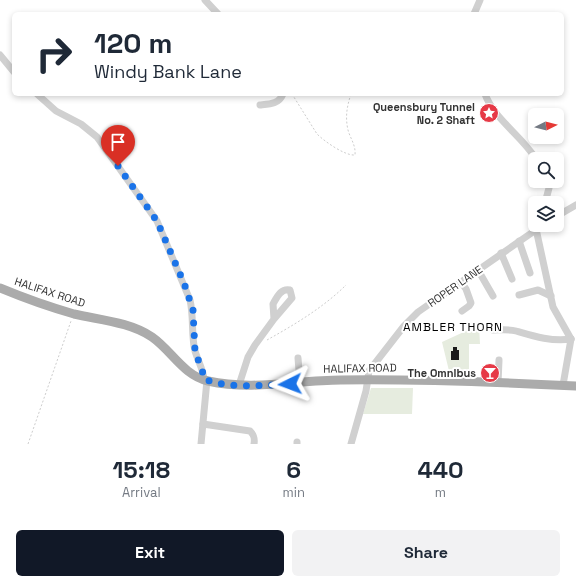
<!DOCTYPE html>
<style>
:root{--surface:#fff;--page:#f2f2f3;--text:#1f2937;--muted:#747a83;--accent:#111827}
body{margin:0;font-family:"Space Grotesk",sans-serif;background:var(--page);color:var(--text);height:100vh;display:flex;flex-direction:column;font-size:15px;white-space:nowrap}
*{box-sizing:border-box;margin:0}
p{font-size:13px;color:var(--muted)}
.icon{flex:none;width:22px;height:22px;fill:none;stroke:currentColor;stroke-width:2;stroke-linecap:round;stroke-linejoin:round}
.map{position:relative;height:444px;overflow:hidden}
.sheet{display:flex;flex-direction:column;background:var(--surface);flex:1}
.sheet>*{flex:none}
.hud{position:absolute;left:12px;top:12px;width:552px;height:84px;border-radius:6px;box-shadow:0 2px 6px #0003;background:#fff;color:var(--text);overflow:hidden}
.needle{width:26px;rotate:84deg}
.controls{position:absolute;left:528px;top:108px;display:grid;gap:8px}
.controls a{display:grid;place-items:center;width:36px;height:36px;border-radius:6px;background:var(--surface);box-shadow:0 2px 6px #0003;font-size:20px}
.pin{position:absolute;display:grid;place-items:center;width:34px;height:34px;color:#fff;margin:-41px -17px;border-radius:50% 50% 50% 0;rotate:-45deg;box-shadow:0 0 4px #0007}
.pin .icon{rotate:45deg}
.me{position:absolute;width:44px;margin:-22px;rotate:267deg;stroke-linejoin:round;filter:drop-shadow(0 0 3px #0008)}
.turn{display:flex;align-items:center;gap:14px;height:84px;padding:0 16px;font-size:18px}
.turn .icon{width:52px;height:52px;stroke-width:2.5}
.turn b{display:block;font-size:28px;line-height:34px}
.eta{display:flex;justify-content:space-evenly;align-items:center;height:68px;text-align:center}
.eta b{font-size:24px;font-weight:600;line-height:28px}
.button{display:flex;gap:8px;margin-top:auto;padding:8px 16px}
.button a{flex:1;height:46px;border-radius:6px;background:var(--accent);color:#fff;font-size:16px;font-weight:600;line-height:46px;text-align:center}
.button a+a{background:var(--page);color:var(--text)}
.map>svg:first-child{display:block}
</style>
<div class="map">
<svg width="576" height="444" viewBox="0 0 576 444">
<rect width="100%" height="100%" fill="#fff"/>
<g fill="#e6ecdf">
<polygon points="479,325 480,344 469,344 469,377 450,375 442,342"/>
<polygon points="371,388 413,388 412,414 363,414"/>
</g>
<polygon fill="#1a1a1a" points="453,347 457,347 457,350 459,350 459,360 451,360 451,351 453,351"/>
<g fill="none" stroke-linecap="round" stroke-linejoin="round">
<g stroke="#cdcdcd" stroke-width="1" stroke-dasharray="2 2" stroke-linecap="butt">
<path d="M292 94 317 134C324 141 345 156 355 155 356 145 350 138 348 130 345 117 347 106 351 94"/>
<path d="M267 340C294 325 324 307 346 285"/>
<polyline points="28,444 71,321"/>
</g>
<g stroke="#d0d0d0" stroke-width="7">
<polyline points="205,0 218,14"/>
<polyline points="474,14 480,0"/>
<polyline points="0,55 14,72"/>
<path d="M37 94 56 111 81 124 97 137 157 221 190 300C194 317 191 335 195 351 198 361 203 369 204 379"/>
<path d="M485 94C494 119 522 136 536 159"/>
<path d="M260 105C270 104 279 104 283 94"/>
<polyline points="545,203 549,188 547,181"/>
<polyline points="557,216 576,205"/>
<polyline points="536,229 553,307 571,339"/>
<polyline points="519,241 530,273"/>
<polyline points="501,253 512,279"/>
<polyline points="478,270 493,296"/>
<polyline points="461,282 466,289 471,303 469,306 462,311"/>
<polyline points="519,295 538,290 551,296"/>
<path d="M493 330C501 330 509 329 516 331 533 336 552 342 571 339"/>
<polyline points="298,358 300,383"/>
<polyline points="498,383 499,360"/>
<path d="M239 385 248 357 255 345 274 319 273 304C277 297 281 288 290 290L292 298 274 319"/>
<polyline points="563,385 571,339"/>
<path d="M203 424 250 431C254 435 255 438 254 444"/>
<polyline points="201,444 207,380"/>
<polyline points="297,444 297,442"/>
<polyline points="351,444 366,391 369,371 404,326 418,312 543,225"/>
</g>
<path stroke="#ababab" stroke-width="9" d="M0 288C24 298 49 307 74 314 100 320 130 322 152 337 172 351 183 375 208 381 253 391 296 380 341 380 419 379 497 382 576 386"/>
</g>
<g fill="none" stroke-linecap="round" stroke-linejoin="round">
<path stroke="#1a73e8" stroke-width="7" stroke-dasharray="0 12.6" d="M118 166 157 221 184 283 193 310 195 351 203 373 204 379C230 389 262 385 290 384"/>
</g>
<defs>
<symbol id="sight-disc" viewBox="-11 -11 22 22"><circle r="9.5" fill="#e63946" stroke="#fff"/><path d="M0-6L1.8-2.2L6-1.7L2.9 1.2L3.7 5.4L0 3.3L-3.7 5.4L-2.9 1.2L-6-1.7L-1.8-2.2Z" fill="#fff"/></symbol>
<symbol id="bar-disc" viewBox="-11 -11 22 22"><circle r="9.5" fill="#e63946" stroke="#fff"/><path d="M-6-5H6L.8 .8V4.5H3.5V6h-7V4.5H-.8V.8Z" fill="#fff"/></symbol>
</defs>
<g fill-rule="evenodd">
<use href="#sight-disc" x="478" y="102" width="22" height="22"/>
<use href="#bar-disc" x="479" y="362" width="22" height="22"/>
</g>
<g text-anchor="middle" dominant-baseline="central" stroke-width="4" stroke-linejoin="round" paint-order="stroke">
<g font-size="11" font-weight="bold" fill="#333" stroke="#fff" text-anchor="end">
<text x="475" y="107">Queensbury Tunnel<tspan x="475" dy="13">No. 2 Shaft</tspan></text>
<text x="476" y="373">The Omnibus</text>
</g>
<g font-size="11" fill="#333" stroke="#fff">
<text transform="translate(455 286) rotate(-35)">ROPER LANE</text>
<text transform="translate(50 292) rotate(18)">HALIFAX ROAD</text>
<text transform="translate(360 368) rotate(-1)">HALIFAX ROAD</text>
</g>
<g font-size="12" letter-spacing="1" fill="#000" stroke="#fff">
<text x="453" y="327">AMBLER THORN</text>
</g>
</g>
</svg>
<div class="controls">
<a><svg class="needle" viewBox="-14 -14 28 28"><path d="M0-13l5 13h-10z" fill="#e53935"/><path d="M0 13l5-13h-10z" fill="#747a83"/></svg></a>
<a><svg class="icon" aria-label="search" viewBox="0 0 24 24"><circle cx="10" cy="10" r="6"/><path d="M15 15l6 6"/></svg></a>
<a><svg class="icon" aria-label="layers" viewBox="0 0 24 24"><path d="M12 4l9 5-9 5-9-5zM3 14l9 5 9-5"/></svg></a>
</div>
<div class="pin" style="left:118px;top:166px;background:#d93025"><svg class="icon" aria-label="arrive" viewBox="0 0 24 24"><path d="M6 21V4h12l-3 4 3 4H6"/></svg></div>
<svg class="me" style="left:290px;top:384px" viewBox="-20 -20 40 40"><path d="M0-17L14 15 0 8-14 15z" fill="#1a73e8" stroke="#fff" stroke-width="4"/></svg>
<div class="hud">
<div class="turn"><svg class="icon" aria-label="right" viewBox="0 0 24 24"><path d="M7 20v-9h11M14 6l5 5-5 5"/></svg><div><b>120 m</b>Windy Bank Lane</div></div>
</div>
</div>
<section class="sheet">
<div class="eta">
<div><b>15:18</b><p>Arrival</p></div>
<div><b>6</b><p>min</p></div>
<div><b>440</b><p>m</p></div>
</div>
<div class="button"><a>Exit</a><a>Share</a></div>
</section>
